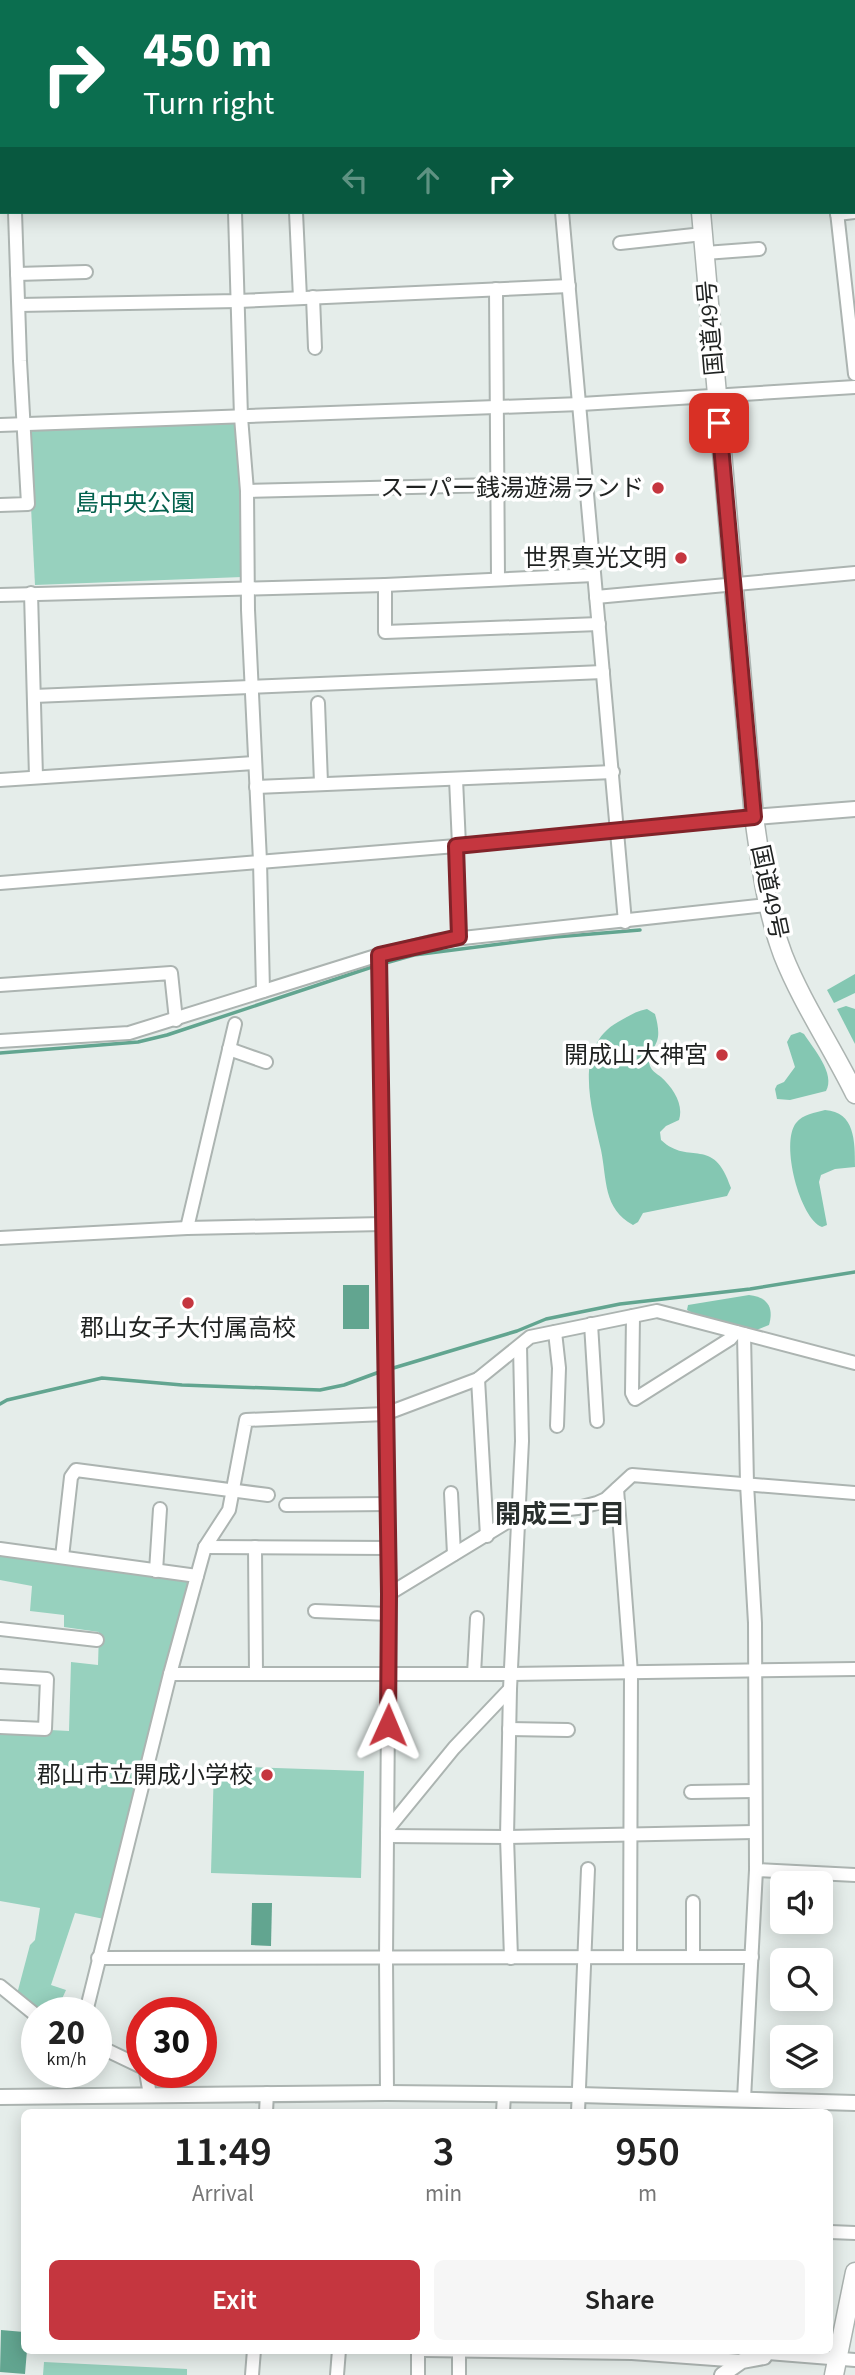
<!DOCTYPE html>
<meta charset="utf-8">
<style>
:root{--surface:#fff;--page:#f6f6f6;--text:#222;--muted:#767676;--accent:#c5363f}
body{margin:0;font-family:"Source Sans 3","Noto Sans JP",sans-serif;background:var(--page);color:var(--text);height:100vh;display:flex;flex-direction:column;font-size:26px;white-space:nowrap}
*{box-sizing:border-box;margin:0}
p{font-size:23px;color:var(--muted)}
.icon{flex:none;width:38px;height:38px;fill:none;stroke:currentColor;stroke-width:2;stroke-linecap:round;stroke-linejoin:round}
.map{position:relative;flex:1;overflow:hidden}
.panel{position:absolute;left:21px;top:2109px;width:812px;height:245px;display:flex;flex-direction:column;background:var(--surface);border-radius:10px;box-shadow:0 4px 18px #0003}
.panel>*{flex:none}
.banner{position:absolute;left:0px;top:0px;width:856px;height:214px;box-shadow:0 4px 18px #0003;background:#0b6e4f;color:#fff;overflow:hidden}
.tools{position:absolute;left:770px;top:1871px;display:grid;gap:14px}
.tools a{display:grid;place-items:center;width:63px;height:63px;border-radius:10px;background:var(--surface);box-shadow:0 4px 18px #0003;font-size:35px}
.speed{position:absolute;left:21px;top:1997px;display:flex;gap:14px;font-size:35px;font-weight:700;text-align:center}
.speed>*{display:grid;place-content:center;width:91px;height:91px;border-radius:50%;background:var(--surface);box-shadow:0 4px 18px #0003;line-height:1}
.speed small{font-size:18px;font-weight:400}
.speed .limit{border:10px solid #d22;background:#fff;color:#111}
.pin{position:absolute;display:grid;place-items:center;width:60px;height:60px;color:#fff;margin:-30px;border-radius:14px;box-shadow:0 4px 10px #0006}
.me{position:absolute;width:77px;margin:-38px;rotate:1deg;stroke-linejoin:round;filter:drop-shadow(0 0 5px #0008)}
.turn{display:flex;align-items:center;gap:24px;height:147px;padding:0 28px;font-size:32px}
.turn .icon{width:91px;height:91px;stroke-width:2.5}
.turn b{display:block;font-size:49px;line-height:60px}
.lanes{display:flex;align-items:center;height:66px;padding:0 28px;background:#0003;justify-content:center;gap:35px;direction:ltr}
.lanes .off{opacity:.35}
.eta{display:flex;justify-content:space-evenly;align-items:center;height:119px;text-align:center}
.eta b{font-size:42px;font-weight:600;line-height:49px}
.action{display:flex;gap:14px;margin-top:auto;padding:14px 28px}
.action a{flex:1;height:80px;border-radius:10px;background:var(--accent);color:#fff;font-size:28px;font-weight:600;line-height:80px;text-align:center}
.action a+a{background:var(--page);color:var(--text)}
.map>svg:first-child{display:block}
</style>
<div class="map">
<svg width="855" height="2375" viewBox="0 0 855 2375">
<rect width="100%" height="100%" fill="#e5edea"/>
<g fill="#97d1be">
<polygon points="236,421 241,498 242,577 35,585 27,429"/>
<polygon points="0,1553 190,1579 104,1919 75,1913 51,1985 66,1990 56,2012 44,2012 17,1994 30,1945 35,1940 40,1908 0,1901 0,1731 49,1734 50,1730 69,1731 71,1662 98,1665 99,1632 64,1627 64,1615 30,1611 32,1586 0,1580"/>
<polygon points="214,1766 364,1771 361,1878 211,1873"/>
<polygon points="44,2362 187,2369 187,2375 43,2375"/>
</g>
<g fill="#84c7b2">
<polygon points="855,974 855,993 834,1003 827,990"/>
<polygon points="846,1006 855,1009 855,1044 837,1009"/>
<path d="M647 1009 655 1014C657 1021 660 1033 657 1041 654 1050 646 1054 650 1066 652 1071 657 1074 661 1077 673 1088 684 1104 679 1120L666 1126 660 1132 661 1140C690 1167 713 1134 731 1188L727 1196 643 1213 638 1222 633 1225C603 1209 607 1179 601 1150 592 1109 572 1048 618 1022 627 1017 636 1011 647 1009Z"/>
<path d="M800 1032 804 1034C813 1048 836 1074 826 1091L790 1100 777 1099 775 1089 777 1085 784 1082 795 1067 787 1042 791 1035Z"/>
<path d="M825 1110C855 1112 855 1141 855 1167L835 1169 821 1175 819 1182 827 1225 822 1227C800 1219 780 1143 796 1123 803 1114 815 1113 825 1110Z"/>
<path d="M749 1295C768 1297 774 1308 769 1325L754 1331 696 1315 687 1310 688 1305Z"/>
</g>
<g fill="#62a590">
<rect x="343" y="1285" width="26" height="44"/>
<polygon points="252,1903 272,1903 271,1946 251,1945"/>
<polygon points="1,2330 24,2332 24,2350 27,2350 25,2374 0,2372"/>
</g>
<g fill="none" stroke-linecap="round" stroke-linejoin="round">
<g stroke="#62a590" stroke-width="3.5">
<polyline points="382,964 414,955 555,937 640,930"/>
<polyline points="0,1053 138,1042 167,1035 375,966"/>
<polyline points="390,1369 517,1331 546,1319 620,1304 750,1289 855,1272"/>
<polyline points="0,1404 7,1400 102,1378 182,1385 320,1390 344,1385 382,1371"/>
</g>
<defs>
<g id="minor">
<polyline points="8,0 8,2"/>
<polyline points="89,0 89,2"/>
<polyline points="175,0 175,2"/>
<polyline points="291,0 291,2"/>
<polyline points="412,0 413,2"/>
<polyline points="543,0 543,2"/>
<polyline points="819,0 819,2"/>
<polyline points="854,80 855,80"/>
<polyline points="0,206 2,206"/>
<polyline points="235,212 241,417 247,491 248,610 260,861 263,991"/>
<polyline points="296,212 300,298"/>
<polyline points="562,212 625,922"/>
<polyline points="837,212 855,374"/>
<polyline points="837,214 855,212"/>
<polyline points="620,243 703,234"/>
<polyline points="705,253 759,249"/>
<polyline points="17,274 86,272"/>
<polyline points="496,289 498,578"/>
<polyline points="313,297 315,348"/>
<polyline points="19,305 238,301 569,286"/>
<polyline points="0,425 581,404 855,387"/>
<polyline points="247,491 496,485"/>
<polyline points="0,505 28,504 20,361 15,212"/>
<polyline points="385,585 385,632 599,624"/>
<polyline points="31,593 36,777"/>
<polyline points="0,595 385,585 594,575"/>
<polyline points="596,597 855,573"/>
<polyline points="34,696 603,672"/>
<polyline points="318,703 321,783"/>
<polyline points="456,779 459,845"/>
<polyline points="0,780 254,763"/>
<polyline points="256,787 613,772"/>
<polyline points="456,846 459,937"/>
<polyline points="0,883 456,846 754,817"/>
<polyline points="379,955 389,1594 386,1959 387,2093"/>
<polyline points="0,985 171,973 176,1020"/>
<polyline points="0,1041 129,1033 379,955 435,941 767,905"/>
<polyline points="229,1049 266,1062"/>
<polyline points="187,1228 235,1024"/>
<polyline points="0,1238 187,1228 383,1224"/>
<polyline points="633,1316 632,1393 635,1399 730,1339 736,1332"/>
<polyline points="591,1324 597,1421"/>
<polyline points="555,1332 559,1368 557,1426"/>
<polyline points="744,1334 747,1484 755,1623 756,1870 744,2099"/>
<polyline points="478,1379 487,1536"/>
<polyline points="617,1489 631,1673 630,1957"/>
<polyline points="451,1493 454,1554"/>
<polyline points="286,1505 387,1504"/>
<polyline points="205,1547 388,1548"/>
<polyline points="255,1547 256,1674"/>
<polyline points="0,1549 197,1576"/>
<polyline points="62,1557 71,1477 76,1470 268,1495"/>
<polyline points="156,1571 160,1509"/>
<polyline points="389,1594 520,1514 578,1508 597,1503 606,1499 632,1475 855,1493"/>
<polyline points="315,1611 389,1614"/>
<polyline points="0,1629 97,1640"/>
<polyline points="170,1674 511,1674 855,1669"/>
<polyline points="474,1674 477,1618"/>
<polyline points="0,1676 47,1679 45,1729 0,1727"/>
<polyline points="509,1729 568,1730"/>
<polyline points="691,1792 754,1791"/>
<polyline points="387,1830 454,1748 510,1689"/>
<polyline points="387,1836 507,1837 754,1832"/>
<polyline points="756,1870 855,1875"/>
<polyline points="693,1902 693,1957"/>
<polyline points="98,1958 752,1957"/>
<polyline points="511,1958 507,1837 510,1689 522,1441 520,1346"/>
<polyline points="0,1986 37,2016"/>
<polyline points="86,2012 170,1674 205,1547 229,1510 246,1420 385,1414 478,1379 530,1337 657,1311 855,1363"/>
<polyline points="96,2045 142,2067"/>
<polyline points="146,2072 150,2095"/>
<polyline points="266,2112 267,2093"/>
<polyline points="503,2112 504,2095"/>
<polyline points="578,2112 588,1869"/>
<polyline points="830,2232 855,2233"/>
<polyline points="418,2350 418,2375"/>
<polyline points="424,2350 632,2353 742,2361"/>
<polyline points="768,2353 855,2360"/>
<polyline points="252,2375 254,2350"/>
<polyline points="337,2375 339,2350"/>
<polyline points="459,2375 459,2350"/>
</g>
<g id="major">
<polyline points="754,817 855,809"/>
<polyline points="0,2097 387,2093 579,2095 855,2103"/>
<polyline points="722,2375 742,2361 764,2357 768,2350"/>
</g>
<g id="highway">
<polyline points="681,0 681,2"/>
<path d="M701 212 754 817C761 864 766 910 783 955 802 1003 832 1047 855 1094"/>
<polyline points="834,2375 855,2272"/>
</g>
</defs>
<use href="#minor" stroke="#acb4b1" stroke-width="16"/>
<use href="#major" stroke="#acb4b1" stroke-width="18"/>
<use href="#highway" stroke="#acb4b1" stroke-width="21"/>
<use href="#minor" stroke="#fff" stroke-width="12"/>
<use href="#major" stroke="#fff" stroke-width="14"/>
<use href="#highway" stroke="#fff" stroke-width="18"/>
</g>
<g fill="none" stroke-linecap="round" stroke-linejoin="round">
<defs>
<polyline id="route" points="388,1725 389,1594 379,955 459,937 456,846 754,817 719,423"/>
</defs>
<use href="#route" stroke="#802329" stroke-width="18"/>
<use href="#route" stroke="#c5363f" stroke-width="12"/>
</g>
<g fill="#c5363f" stroke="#fff" stroke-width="2.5">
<circle cx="658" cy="488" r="7"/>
<circle cx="681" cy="558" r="7"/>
<circle cx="722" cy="1055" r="7"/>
<circle cx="188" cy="1303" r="7"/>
<circle cx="267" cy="1775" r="7"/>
</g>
<g text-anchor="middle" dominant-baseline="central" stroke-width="7" stroke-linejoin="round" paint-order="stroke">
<g font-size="24" fill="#1f2221" stroke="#fff">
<text transform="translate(711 328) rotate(-95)">国道49号</text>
<text transform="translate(769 892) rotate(78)">国道49号</text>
</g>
<g font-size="24" fill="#1f2221" stroke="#fff" text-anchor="end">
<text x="644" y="488">スーパー銭湯遊湯ランド</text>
<text x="667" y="558">世界真光文明</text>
<text x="708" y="1055">開成山大神宮</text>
<text x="188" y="1328" text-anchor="middle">郡山女子大付属高校</text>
<text x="253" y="1775">郡山市立開成小学校</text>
</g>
<g font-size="24" fill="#03614d" stroke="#fff">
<text x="135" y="503">島中央公園</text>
</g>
<g font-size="26" font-weight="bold" fill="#292f2d" stroke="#fff">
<text x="560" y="1514">開成三丁目</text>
</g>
</g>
</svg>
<div class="tools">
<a><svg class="icon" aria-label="sound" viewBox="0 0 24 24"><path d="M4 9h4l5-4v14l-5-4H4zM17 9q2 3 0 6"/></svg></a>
<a><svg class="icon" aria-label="search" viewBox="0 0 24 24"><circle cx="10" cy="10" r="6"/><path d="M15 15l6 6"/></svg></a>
<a><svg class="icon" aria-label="layers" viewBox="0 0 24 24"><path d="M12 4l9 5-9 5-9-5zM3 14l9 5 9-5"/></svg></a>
</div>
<div class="speed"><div>20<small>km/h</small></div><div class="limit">30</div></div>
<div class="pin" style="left:719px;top:423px;background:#d93025"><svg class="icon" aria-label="arrive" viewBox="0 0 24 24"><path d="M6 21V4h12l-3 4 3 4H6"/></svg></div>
<svg class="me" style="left:388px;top:1725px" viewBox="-20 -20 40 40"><path d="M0-17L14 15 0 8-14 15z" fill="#c5363f" stroke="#fff" stroke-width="4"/></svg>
<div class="banner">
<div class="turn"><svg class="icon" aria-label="right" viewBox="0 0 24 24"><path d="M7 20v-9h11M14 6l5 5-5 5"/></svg><div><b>450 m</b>Turn right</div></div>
<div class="lanes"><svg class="icon off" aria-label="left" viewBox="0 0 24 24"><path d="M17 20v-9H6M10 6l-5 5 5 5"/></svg><svg class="icon off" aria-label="ahead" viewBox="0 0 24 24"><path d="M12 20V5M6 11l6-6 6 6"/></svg><svg class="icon" aria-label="right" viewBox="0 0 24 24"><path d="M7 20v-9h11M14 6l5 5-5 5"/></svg></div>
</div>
<section class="panel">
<div class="eta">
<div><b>11:49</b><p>Arrival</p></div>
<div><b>3</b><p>min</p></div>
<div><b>950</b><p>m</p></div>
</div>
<div class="action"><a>Exit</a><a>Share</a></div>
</section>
</div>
